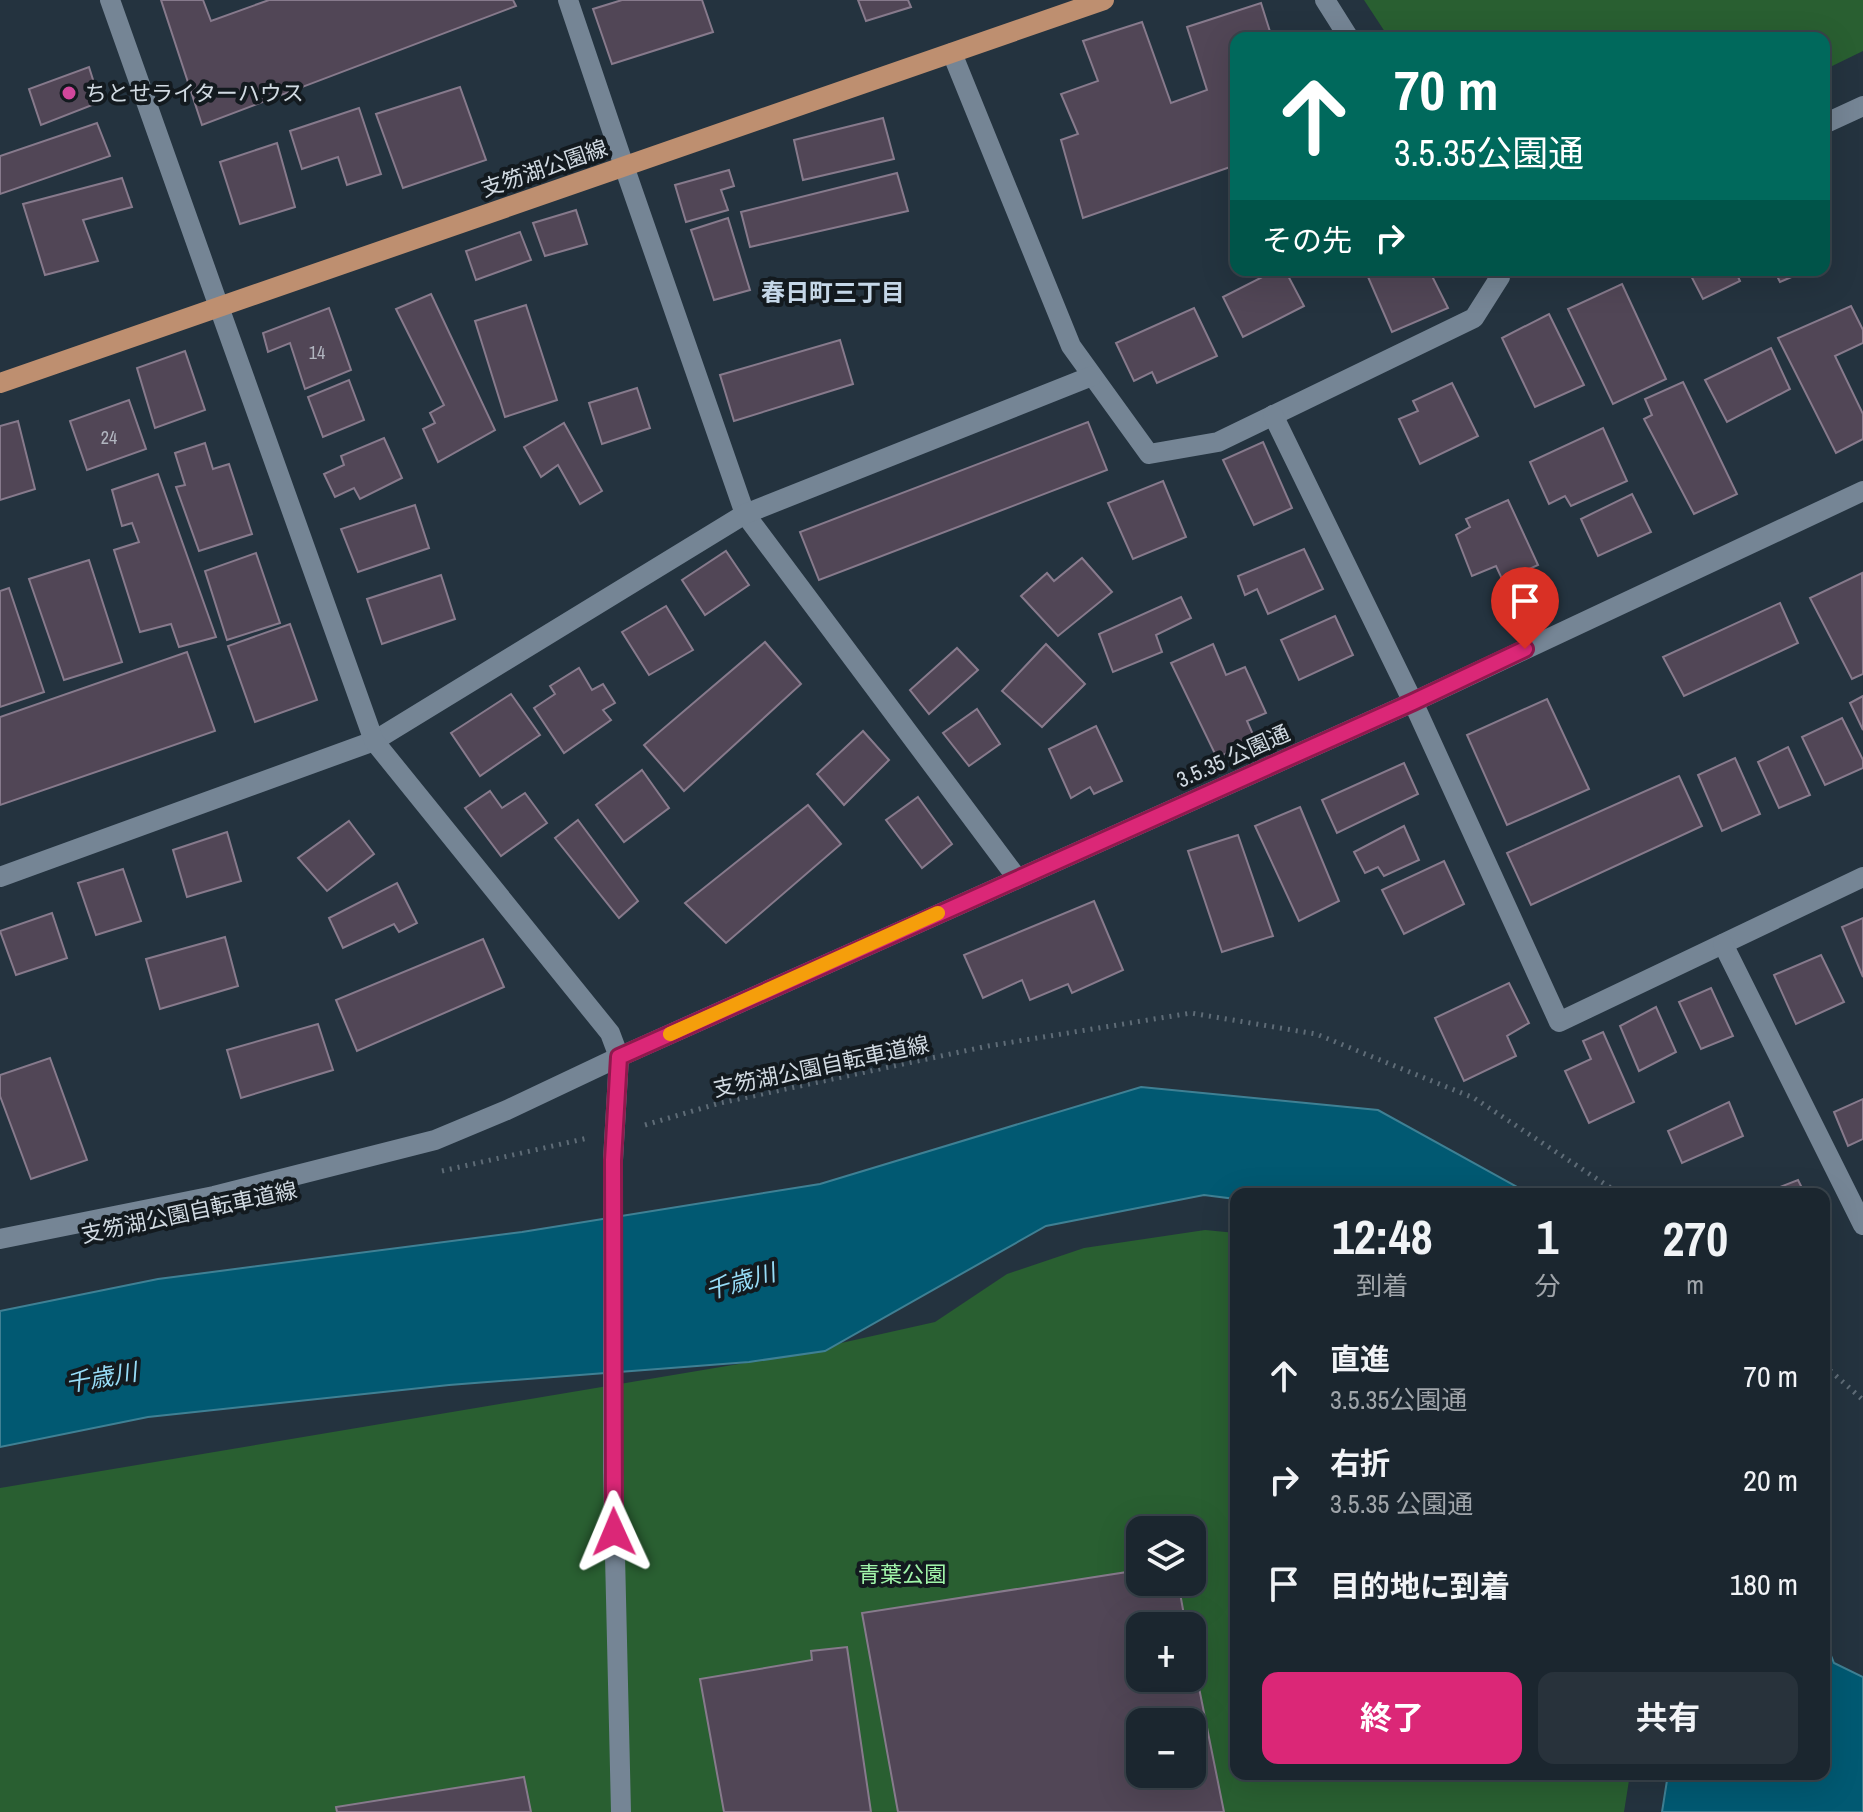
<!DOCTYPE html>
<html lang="ja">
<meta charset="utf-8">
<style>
:root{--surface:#1b262f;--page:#28323b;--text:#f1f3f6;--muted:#a0a5aa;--line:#39434b;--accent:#db2777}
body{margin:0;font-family:"Archivo Narrow","Noto Sans JP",sans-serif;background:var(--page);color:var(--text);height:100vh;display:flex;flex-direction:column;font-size:30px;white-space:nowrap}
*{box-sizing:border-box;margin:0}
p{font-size:26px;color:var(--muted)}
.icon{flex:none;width:44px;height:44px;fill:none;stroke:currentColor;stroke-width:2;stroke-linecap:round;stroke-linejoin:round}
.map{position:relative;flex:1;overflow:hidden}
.panel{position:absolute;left:1230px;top:1188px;width:600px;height:592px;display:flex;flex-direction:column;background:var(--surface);border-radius:16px;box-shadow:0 8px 32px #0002,0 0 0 2px var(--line)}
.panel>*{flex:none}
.guide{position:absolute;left:1230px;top:32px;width:600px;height:244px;border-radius:16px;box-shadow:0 8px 32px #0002,0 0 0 2px var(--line);background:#00695c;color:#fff;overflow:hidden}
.tools{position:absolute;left:1126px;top:1516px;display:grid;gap:16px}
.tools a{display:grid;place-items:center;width:80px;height:80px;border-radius:16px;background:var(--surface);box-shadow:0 8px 32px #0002,0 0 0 2px var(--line);font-size:40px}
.pin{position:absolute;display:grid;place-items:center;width:68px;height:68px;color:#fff;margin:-82px -34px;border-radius:50% 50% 50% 0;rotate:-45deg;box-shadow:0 0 8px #0007}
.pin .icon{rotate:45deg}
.me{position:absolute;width:88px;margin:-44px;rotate:359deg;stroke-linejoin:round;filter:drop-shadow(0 0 6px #0008)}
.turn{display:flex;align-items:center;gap:28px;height:168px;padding:0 32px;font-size:36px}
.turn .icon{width:104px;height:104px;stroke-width:2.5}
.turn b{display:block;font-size:56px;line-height:68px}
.then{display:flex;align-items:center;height:76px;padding:0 32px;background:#0003;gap:16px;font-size:30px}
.eta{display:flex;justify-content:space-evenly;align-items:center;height:136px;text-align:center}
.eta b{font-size:48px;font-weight:700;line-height:56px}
.button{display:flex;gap:16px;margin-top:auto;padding:16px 32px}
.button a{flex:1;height:92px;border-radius:16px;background:var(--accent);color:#fff;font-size:32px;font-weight:700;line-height:92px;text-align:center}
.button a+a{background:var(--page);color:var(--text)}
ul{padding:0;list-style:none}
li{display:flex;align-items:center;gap:24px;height:104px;padding:0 32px}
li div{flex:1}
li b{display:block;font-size:30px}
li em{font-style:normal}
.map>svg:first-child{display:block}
</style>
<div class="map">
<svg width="1863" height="1812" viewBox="0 0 1863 1812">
<rect width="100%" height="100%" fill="#24333f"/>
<g fill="#295f31" fill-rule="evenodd">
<polygon points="1364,0 1863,0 1863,51 1824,70 1824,38 1389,38"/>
<path d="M1205 1230 1236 1233V1774H1630L1624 1812H0V1488L774 1358 935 1322 1007 1274 1084 1248ZM1140 1530H1192V1582H1140ZM1140 1626H1192V1678H1140ZM1140 1722H1192V1774H1140Z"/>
</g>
<g fill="#015972" stroke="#3f8094" stroke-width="2">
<polygon points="1141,1087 1378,1110 1530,1194 1236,1194 1236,1199 1204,1195 1046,1226 825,1351 749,1362 449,1385 148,1417 0,1447 0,1311 158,1279 522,1232 820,1184"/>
<polygon points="1824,1638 1834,1663 1863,1677 1863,1812 1662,1812 1668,1774 1824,1774"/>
</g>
<g fill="#514656" stroke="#877a8c" stroke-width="2" fill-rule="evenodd">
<polygon points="161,0 203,0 211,21 269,0 513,0 516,6 202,125"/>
<polygon points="622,0 702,0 713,32 612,64 593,9"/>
<polygon points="858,0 908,0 911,7 866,21"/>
<polygon points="1261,3 1272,38 1236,38 1236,165 1083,218 1061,140 1078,134 1061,94 1098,81 1083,41 1142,22 1171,103 1207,90 1187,27"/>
<polygon points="89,67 100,102 41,125 29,89"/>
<polygon points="460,87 486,160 403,188 376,114"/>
<polygon points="359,108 381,174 347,185 338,157 302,169 290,131"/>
<polygon points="883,118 894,159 803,180 794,140"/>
<polygon points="97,123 110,156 0,194 0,156"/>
<polygon points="277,143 295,207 240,224 220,162"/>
<polygon points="729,170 734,186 721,190 728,210 686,222 675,185"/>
<polygon points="897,173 908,211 750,247 741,212"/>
<polygon points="122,178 132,207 83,220 98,261 45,275 23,204"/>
<polygon points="576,210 587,244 545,256 533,223"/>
<polygon points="728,218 750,290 714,300 691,230"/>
<polygon points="520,232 531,260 476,280 466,251"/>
<polygon points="1276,270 1285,270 1304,306 1243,337 1223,297"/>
<polygon points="1365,270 1429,270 1448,308 1392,332"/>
<polygon points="1688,270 1735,270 1740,281 1703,299"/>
<polygon points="1774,270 1808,270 1780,282"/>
<polygon points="1622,284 1666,379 1613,404 1568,309"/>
<polygon points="431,294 495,430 438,462 423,429 435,423 430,413 444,405 396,309"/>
<polygon points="526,305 557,400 505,417 475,321"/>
<polygon points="1851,306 1863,330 1863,343 1835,356 1863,414 1863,439 1836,453 1778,338"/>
<polygon points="329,308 351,370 305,389 290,343 268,352 263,333"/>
<polygon points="1194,308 1217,356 1157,383 1152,372 1134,381 1116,343"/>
<polygon points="1549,314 1584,385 1535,407 1502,338"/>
<polygon points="840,340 853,384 734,421 720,375"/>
<polygon points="1771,348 1790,389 1727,422 1705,380"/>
<polygon points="185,351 205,410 155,428 137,368"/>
<polygon points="349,380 364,420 323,437 308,397"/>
<polygon points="1683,382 1737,494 1694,514 1644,419 1652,415 1645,399"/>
<polygon points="1452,383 1478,436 1420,464 1399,419 1418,411 1413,401"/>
<polygon points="637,388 650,428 602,444 589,403"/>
<polygon points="129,400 146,449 87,470 70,421"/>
<polygon points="18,421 35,489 0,500 0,426"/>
<polygon points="1088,422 1107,470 819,580 800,532"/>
<polygon points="564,423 602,491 580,504 558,465 541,477 524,447"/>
<polygon points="1603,428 1627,481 1571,506 1565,496 1549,504 1530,462"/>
<polygon points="384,438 402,478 360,499 354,488 335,497 324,474 344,465 341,456"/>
<polygon points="1263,442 1292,508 1254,525 1223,460"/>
<polygon points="205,443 213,469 229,464 252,534 199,551 176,487 185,485 175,453"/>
<polygon points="158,474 216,637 179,647 171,624 140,632 114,550 139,542 132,523 122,526 112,490"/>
<polygon points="1163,481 1186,537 1133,559 1108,503"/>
<polygon points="1632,494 1651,532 1598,556 1581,519"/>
<polygon points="1508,500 1538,565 1503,581 1496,566 1472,576 1456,535 1470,527 1466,519"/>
<polygon points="415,505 429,548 358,572 341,529"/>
<polygon points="1304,549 1323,589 1268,614 1257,589 1245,595 1238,576"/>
<polygon points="726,551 749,585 705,615 682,580"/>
<polygon points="256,553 280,623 227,640 205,571"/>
<polygon points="1082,558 1112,592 1058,636 1021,596 1047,573 1054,581"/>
<polygon points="89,560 122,662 64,680 29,579"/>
<polygon points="1862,573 1863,674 1852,679 1810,598"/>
<polygon points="441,575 455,619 382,644 367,599"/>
<polygon points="9,588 44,692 0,707 0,591"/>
<polygon points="1181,597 1191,618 1156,635 1162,652 1113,672 1099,634"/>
<polygon points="1780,603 1798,643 1684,696 1663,657"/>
<polygon points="666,606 693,650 649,675 622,632"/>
<polygon points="1335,616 1353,655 1299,680 1281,640"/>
<polygon points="290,624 317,700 255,722 228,646"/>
<polygon points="765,642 801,684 684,791 644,745"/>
<polygon points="1046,644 1085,684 1042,727 1002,691"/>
<polygon points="1213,644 1226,675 1245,667 1266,713 1247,721 1255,739 1217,758 1171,663"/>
<polygon points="957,648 978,670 929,714 910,690"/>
<polygon points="187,652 215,731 0,805 0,717"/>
<polygon points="579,668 592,690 603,684 615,703 603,710 611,720 564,753 534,708 555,694 550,686"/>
<polygon points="511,694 540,735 480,776 451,733"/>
<polygon points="1863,696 1863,730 1850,703"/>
<polygon points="1547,699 1589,789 1507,825 1467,735"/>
<polygon points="977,709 1000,744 969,766 943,733"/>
<polygon points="1842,718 1863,760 1863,768 1825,785 1802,737"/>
<polygon points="1096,726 1122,781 1094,794 1090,787 1071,798 1049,749"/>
<polygon points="863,731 889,760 844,805 817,774"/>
<polygon points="1788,747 1810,795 1779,808 1758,762"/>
<polygon points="1735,758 1760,814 1722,831 1698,775"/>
<polygon points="1404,763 1418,794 1337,833 1322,800"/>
<polygon points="642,770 669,808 624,842 596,805"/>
<polygon points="1679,776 1702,826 1531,905 1507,853"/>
<polygon points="490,791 502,808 525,793 547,823 501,856 465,808"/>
<polygon points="918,797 952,844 922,868 886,820"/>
<polygon points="808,805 841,844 726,943 685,903"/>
<polygon points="1300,807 1339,901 1299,921 1255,826"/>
<polygon points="578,820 638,901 619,918 555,838"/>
<polygon points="349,821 374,854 327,891 298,858"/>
<polygon points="1404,826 1419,860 1384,876 1378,867 1365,873 1354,852"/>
<polygon points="227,832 241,881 187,897 173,850"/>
<polygon points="1238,835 1273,936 1222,952 1188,851"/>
<polygon points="1444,861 1464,904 1404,934 1382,890"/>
<polygon points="123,869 141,921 96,935 78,883"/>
<polygon points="397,883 417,923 399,932 394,924 343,948 329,918"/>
<polygon points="1094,901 1123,970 1072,993 1068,984 1030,1000 1022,980 983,998 964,955"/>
<polygon points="52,913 67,958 16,975 0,931"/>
<polygon points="1863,918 1863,977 1842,927"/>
<polygon points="225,937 238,986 160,1009 146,959"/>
<polygon points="483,939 504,987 357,1051 336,1000"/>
<polygon points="1821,955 1844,1002 1796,1024 1774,975"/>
<polygon points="1509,983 1529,1023 1507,1036 1516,1056 1464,1081 1435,1018"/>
<polygon points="1711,988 1733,1036 1701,1049 1679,1002"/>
<polygon points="1656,1007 1676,1052 1639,1071 1620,1026"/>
<polygon points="318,1024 333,1070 241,1098 227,1050"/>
<polygon points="1603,1032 1634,1102 1589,1123 1565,1071 1591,1059 1583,1041"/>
<polygon points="50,1058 87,1160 31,1179 0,1096 0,1075"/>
<polygon points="1863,1099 1863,1139 1848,1146 1834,1112"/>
<polygon points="1729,1102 1743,1136 1682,1163 1668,1131"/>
<polygon points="1798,1180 1805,1194 1762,1194"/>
<path d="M1140 1570V1582H1178L1186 1626H1140V1678H1192V1653L1224 1812H898L862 1613ZM1140 1722H1192V1774H1140Z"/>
<polygon points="847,1647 871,1812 724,1812 700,1679 812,1660 811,1651"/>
<polygon points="524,1777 531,1812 337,1812 336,1807"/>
</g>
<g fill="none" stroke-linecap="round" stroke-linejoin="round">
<g stroke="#5f6c77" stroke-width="5" stroke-dasharray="2 6" stroke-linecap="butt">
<polyline points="645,1125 720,1103 988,1046 1191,1013 1316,1034 1474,1098 1620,1194"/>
<polyline points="442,1171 588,1138"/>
<polyline points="1824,1365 1863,1400"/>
</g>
<polyline stroke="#758595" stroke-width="20" points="613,1470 621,1812"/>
<g stroke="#758595" stroke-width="20">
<polyline points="110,0 219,307"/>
<polyline points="568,0 624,166 745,514 1017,878"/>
<polyline points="1325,0 1349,38"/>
<polyline points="952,53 1071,346 1149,454 1218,442 1474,318 1500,277"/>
<polyline points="1824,124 1863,106"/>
<polyline points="1273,415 1413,702 1559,1022 1863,877"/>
<polyline points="0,877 374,741 745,514 1092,376"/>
<polyline points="1723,944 1863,1225"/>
<polyline points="613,1470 613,1160 619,1057"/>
</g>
<g stroke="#758595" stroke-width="20">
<polyline points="219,307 374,741 610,1033 619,1057"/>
<polyline points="0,1239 214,1196 435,1140 507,1110 619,1057 1413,702 1863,491"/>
</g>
<polyline stroke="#be8f70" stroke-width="20" points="0,383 1104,0"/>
</g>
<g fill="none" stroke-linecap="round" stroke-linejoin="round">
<defs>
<polyline id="route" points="614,1532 613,1160 619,1057 1413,702 1525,649"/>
</defs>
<use href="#route" stroke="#8e194d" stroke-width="20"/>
<use href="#route" stroke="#db2777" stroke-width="14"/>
<polyline stroke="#f59e0b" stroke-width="14" points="670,1034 938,913"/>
</g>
<circle fill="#d1479c" stroke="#131a1f" stroke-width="3" cx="69" cy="93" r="8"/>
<g text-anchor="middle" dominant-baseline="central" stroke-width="8" stroke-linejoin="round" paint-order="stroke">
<g font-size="18" fill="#b1b5bf">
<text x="317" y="352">14</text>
<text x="109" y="437">24</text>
</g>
<g font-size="22" fill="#d1dae2" stroke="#131a1f" text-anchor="start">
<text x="85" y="93">ちとせライターハウス</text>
</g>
<g font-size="22" fill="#d1dae2" stroke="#131a1f">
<text transform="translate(544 168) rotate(-19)">支笏湖公園線</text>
<text transform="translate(1233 756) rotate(-24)">3.5.35 公園通</text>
<text transform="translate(821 1066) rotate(-12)">支笏湖公園自転車道線</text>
<text transform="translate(189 1212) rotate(-12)">支笏湖公園自転車道線</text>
</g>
<g font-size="22" fill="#a1f6aa" stroke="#131a1f">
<text x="902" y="1574">青葉公園</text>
</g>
<g font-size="24" font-weight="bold" fill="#c5d7e8" stroke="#131a1f">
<text x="833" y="292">春日町三丁目</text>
</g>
<g font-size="24" font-style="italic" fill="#97dcf7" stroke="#131a1f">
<text transform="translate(740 1281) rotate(-16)">千歳川</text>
<text transform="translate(101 1377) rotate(-10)">千歳川</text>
</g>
</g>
</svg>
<div class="tools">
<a><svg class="icon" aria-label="layers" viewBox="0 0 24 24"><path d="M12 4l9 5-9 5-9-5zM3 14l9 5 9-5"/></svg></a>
<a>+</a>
<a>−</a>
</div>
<div class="pin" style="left:1525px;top:649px;background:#d93025"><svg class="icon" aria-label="arrive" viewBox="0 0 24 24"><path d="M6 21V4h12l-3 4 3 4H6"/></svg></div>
<svg class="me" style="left:614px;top:1532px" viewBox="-20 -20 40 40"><path d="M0-17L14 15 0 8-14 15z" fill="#db2777" stroke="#fff" stroke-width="4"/></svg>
<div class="guide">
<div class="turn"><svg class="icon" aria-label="ahead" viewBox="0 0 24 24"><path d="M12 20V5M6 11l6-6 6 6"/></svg><div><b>70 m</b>3.5.35公園通</div></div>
<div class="then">その先<svg class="icon" aria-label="right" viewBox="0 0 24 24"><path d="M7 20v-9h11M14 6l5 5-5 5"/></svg></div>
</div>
<section class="panel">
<div class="eta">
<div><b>12:48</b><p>到着</p></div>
<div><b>1</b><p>分</p></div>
<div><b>270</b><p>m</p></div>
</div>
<ul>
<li><svg class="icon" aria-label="ahead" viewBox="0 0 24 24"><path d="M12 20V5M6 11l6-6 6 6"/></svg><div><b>直進</b><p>3.5.35公園通</p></div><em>70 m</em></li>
<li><svg class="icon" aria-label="right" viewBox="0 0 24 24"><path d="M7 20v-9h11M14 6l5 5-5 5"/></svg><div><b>右折</b><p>3.5.35 公園通</p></div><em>20 m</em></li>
<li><svg class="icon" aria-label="arrive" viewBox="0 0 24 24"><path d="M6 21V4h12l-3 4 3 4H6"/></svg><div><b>目的地に到着</b></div><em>180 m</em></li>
</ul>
<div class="button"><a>終了</a><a>共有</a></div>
</section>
</div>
